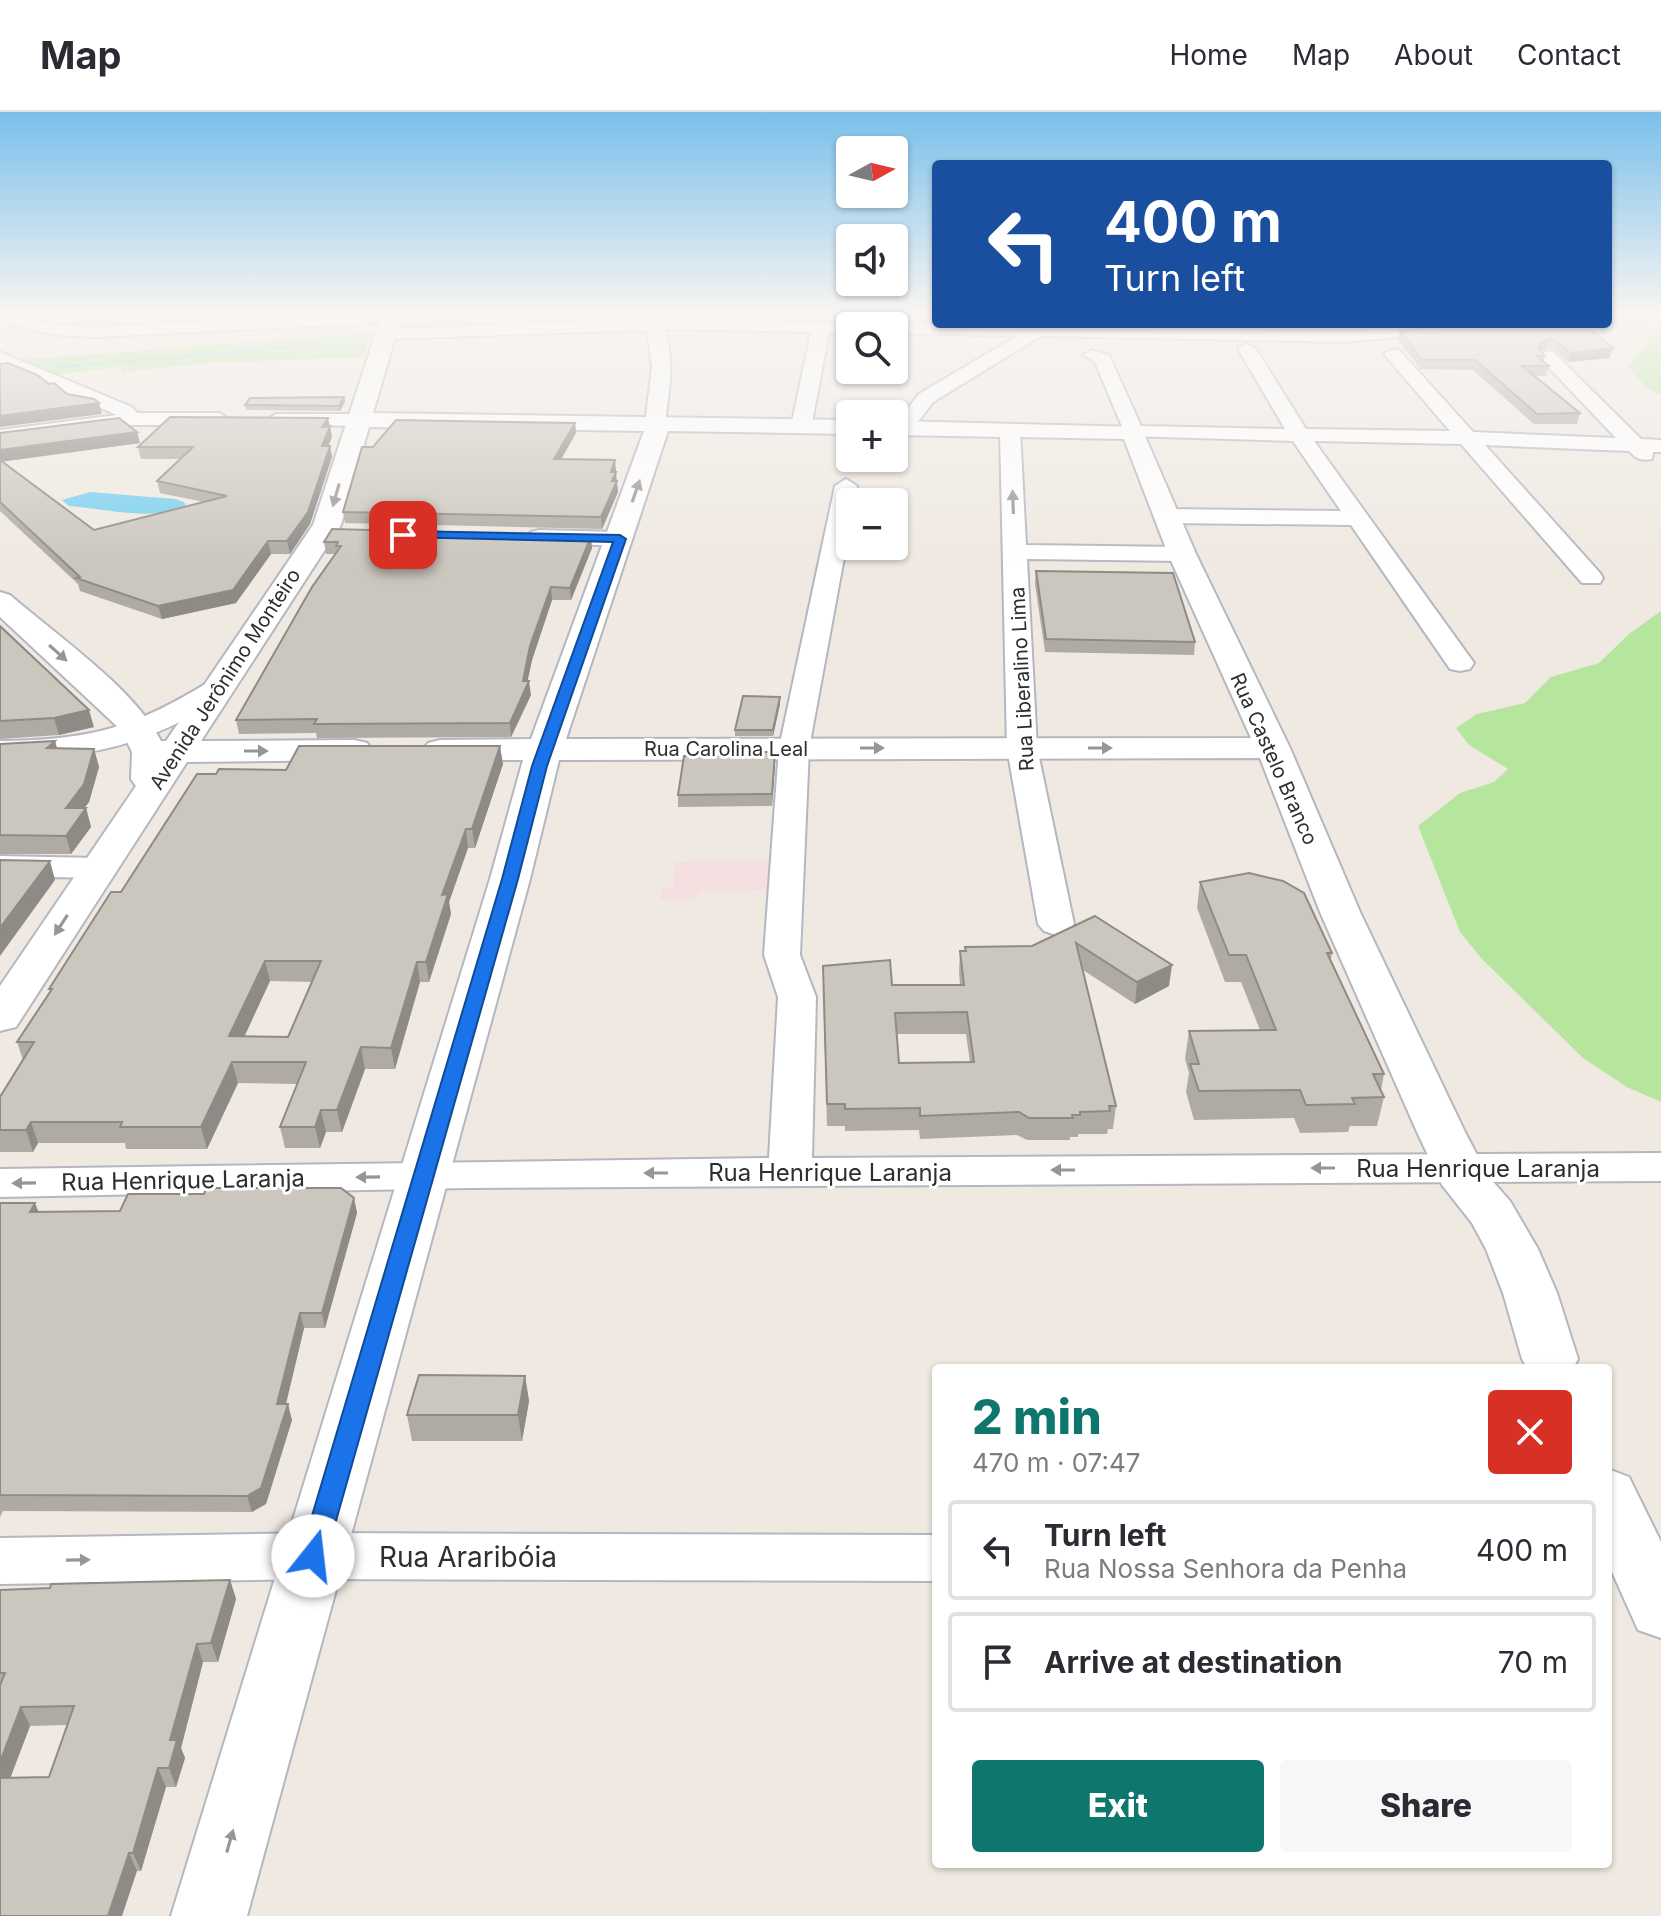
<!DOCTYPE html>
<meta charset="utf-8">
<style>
:root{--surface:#fff;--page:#f7f7f7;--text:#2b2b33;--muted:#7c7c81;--line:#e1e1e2;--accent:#0f766e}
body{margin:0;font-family:Inter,sans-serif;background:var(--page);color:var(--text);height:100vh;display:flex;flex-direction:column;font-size:30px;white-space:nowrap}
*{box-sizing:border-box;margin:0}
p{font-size:26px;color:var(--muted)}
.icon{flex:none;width:44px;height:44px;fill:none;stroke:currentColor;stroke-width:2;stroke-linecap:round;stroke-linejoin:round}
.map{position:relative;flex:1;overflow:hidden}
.panel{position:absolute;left:932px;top:1252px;width:680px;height:504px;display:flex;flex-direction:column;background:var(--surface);border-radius:8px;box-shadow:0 2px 6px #0004}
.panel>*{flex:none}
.banner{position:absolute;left:932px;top:48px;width:680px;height:168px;border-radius:8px;box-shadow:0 2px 6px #0004;background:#1a4fa0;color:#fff;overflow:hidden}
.needle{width:52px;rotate:82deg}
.fabs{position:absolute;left:836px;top:24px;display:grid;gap:16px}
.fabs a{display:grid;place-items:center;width:72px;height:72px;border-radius:8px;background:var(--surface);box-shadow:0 2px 6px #0004;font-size:40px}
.pin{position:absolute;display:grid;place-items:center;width:68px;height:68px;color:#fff;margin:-34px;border-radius:16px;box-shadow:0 4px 12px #0006}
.me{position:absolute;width:88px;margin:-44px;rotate:16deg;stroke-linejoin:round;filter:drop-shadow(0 0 6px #0008)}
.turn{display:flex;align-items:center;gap:28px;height:168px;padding:0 40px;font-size:36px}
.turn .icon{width:104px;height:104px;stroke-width:2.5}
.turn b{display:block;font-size:56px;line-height:68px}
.round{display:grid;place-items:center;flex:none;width:84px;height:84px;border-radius:8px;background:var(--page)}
.overview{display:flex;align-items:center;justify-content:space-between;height:136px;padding:0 40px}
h1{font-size:48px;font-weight:800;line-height:60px;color:var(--accent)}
.cta{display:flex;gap:16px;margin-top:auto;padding:16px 40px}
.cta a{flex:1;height:92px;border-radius:8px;background:var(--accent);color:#fff;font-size:32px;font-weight:800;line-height:92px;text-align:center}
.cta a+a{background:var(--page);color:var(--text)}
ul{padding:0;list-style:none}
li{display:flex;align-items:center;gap:24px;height:100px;margin:0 16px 12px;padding:0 24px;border:4px solid var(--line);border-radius:8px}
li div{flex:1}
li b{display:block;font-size:30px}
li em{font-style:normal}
header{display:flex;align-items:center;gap:48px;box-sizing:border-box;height:112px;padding:0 40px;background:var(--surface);border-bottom:2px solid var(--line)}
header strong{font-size:38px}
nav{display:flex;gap:44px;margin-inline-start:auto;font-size:28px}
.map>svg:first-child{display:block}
</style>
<header>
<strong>Map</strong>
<nav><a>Home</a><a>Map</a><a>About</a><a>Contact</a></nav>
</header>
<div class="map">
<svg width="1661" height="1804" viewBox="0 0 1661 1804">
<rect width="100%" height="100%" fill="#efe9e1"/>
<polygon fill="#f5dfe0" points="772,749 772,778 698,779 697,787 660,787 662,776 673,776 675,750"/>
<g fill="#b6e59e">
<polygon points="1633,202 1659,203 1640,220 1531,212 1608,212 1608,206"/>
<polygon points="1661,210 1661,283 1647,277 1629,255"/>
<polygon points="372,221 363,245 209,251 122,260 121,255 51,263 18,248"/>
<polygon points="1661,499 1661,990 1627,975 1583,946 1481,846 1460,820 1418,714 1460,681 1494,670 1508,657 1469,633 1456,616 1477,602 1525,591 1551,565 1599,551 1629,522"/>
</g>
<path fill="#75cff0" d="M90 380 175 387 184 390 186 395C151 409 107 397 69 394L62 388Z"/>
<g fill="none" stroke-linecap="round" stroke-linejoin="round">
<polygon fill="#75cff0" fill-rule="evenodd" points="364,231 366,233 302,235 56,256 54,255 302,233"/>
<defs>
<g id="street">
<polygon points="349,202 399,202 401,205 392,210 96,225 57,223 11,213 8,209 17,204 57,213 96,215"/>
<path d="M638 202H655L658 207 850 211 857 214H850V221H829L811 315 801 321 791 315 811 220 664 217C676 248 668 282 665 313L655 319 645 313 652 255 647 218 387 227 378 222 387 217 641 207Z"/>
<polygon points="894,211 1343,220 1454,212 1449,220 1443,221 1343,230 1041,224 933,290 910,320 896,320 894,314 919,282 1017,224 894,221 894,214 887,214"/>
<path d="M1247 232 1256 237 1306 317 1450 319 1384 242 1393 237 1399 238 1473 320 1616 326 1538 244 1547 239 1553 240 1641 327 1661 328V340H1653L1652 347C1641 349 1637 347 1629 339L1485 333 1600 461 1603 466 1600 471H1582L1461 332 1314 329 1474 551 1470 557 1460 559 1450 557 1351 413 1168 411 1160 409 1156 404 1160 399 1168 397 1341 399 1293 329 1126 324 1095 250 1083 243 1092 238 1109 243 1141 314 1285 317 1238 237Z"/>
<polygon points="0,240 132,295 137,301 219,301 229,307 219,313 131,313 0,330 0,318 117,303 0,253"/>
<polygon points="276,302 357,302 367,308 357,314 269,312 266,308"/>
<polygon points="1010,312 1020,318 1026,433 1182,435 1191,437 1194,442 1191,447 1182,449 1027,447 1037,636 1074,812 1068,819 1056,823 1044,819 1038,812 1007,636 1000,318"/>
<polygon points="846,367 857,374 854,390 850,390 850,413 809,636 800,843 816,885 812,1046 1661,1041 1661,1069 469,1076 0,1085 0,1057 769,1046 778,885 764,843 779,636 835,374"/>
<polygon points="539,418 620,420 628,422 632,427 628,432 620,434 531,430 527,425 531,420"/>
<path d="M217 569 227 571 231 577 227 583C148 633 93 646 0 647V629C88 628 132 617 207 571Z"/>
<polygon points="0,744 98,746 110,749 115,756 110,763 98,766 0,764"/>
<polygon points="313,1421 936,1423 936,1469 313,1467 0,1472 0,1426"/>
</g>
<g id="secondary">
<path d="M382 202H402L373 301 850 308V322L668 319 566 627 1251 626 1168 442 1124 327 894 323V309L1141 315 1196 442 1290 636 1360 800 1465 1020 1488 1064 1510 1089 1538 1137 1557 1181 1578 1247 1573 1256H1527L1522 1247 1503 1181 1486 1137 1472 1111 1442 1073 1417 1020 1320 800 1260 646 559 648 530 767 247 1804H171L490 767 523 648H440L428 645 423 638 428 631 440 628 531 627 644 319 369 315 341 413 201 629 355 628 367 631 372 638 367 645 355 648 187 650 16 915 0 919V874L136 674 131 667 132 640 121 618 0 505V480L10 483C56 523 134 576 161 629H166L313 413Z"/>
<polygon points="1608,1357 1629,1365 1661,1430 1661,1526 1638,1518 1608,1451"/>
</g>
</defs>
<use href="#street" stroke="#b4b7c1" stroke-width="4"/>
<use href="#secondary" stroke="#b4b7c1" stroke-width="4"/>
<use href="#street" fill="#fff" fill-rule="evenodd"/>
<use href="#secondary" fill="#fff" fill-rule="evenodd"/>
</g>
<g fill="#afaba4" fill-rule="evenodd">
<polygon points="1584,212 1610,246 1568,250 1554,237 1546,236 1541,239 1545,244 1543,250 1549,254 1546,264 1534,264 1580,301 1577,312 1534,312 1473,258 1420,257 1398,228 1400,219 1451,214"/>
<polygon points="344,285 345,290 340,299 246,298 245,293"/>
<polygon points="575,311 576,321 561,347 615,360 618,380 602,417 345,411 343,400 373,335"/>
<polygon points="330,314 332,325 328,334 330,334 332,345 310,412 290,442 271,442 236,491 162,507 80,479 78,472 0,399 0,321 140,331 1,349 94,418 204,390 160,381 157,369 181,347 141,347 138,335"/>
<polygon points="324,430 592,436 571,488 552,488 532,548 527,569 531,583 511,625 317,626 316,621 239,622 236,608 336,442 326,442"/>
<polygon points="1036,459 1195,530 1194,543 1045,540 1035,472"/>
<polygon points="0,514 94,615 59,623 0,627"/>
<polygon points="780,592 773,624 735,624 735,618"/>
<polygon points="55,629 57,637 94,637 99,655 89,690 84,696 86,696 91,715 71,742 0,742 0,632"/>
<polygon points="775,651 772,694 678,695 678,683"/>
<path d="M503 652 475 736H468L449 790 451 802 429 870H420L395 957H365L342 1020H326L320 1036H285L280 1015 297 972 238 971 207 1037H126L125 1031H38L33 1040H0V985L23 948 17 930 50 879 49 877 121 780 216 662 286 658ZM270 869 312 870 288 925 244 924Z"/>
<polygon points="1200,770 1332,841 1331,848 1384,962 1381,978 1384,985 1377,1014 1350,1014 1348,1020 1300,1021 1294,1006 1194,1008 1186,980 1189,961 1185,947 1189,919 1260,918 1241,870 1225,870 1197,796"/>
<path d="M1095 804 1169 874 1135 892 1083 858 1116 994 1113 1017H1108L1107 1022H1078V1025H1070V1028H1027L1017 1023 920 1027 919 1018 845 1019V1014H827L823 875 960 873 959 860 960 839H965V835L1032 834ZM897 922H966L970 950 899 951Z"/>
<polygon points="354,1086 357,1101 325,1216 304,1216 286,1292 292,1308 266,1392 252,1400 3,1399 0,1405 0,1091 38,1100 120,1099"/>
<polygon points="525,1264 529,1289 522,1329 412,1329 407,1303"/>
<path d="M230 1468 236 1487 218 1550H203L181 1636 185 1646 176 1675H166L141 1759H137L0 1804V1478ZM67 1613 49 1665 10 1666 30 1614Z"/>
</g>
<g fill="#8e8b86">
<polygon points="422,202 506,202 423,207"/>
<polygon points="1388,212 1417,212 1388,214"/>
<polygon points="1548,227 1546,236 1537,241 1539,232"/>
<polygon points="1613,236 1610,246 1568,250 1570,241"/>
<polygon points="344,285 345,290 340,299 339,294"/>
<polygon points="99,291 102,302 0,315 0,304"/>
<polygon points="328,306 332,325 324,345 322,334 322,315"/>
<polygon points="575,311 576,321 555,358 554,347"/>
<polygon points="137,320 140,331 0,350 0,338"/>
<polygon points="330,334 332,345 310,412 290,442 287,429"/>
<polygon points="615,348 616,359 614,364 616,360 618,380 602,417 601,405 611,360"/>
<polygon points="591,424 592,436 571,488 570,476"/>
<polygon points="268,429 271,442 236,491 162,507 158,494"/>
<polygon points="551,475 552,488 532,548 526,577 529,569 531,583 511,625 510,611 523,569 530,534"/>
<polygon points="780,585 780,592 773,624 773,618"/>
<polygon points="89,598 94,615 59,623 54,606"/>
<polygon points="55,629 60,647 47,636"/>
<polygon points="500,634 503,652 475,736 472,717"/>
<polygon points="94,637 99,655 89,690 71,714 66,696"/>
<polygon points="775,640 775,651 772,694 772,682"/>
<polygon points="86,696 91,715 71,742 66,724"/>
<polygon points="466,717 468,736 449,790 451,802 429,870 426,850 442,783"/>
<polygon points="50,749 55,768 0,844 0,816"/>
<polygon points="265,849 270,869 235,945 229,924"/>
<polygon points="417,850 420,870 395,957 391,936"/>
<polygon points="1172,853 1169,874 1135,892 1137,870"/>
<polygon points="361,935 365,957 342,1020 337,998"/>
<polygon points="232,950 238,971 207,1037 201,1015"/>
<polygon points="321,998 326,1020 320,1036 315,1015"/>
<polygon points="31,1010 38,1031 33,1040 26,1018"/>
<polygon points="354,1086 357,1101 325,1216 322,1201"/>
<polygon points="35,1091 41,1106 30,1100"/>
<polygon points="300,1201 304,1216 282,1308 277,1292"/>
<polygon points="525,1264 529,1289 522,1329 518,1303"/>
<polygon points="288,1292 292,1308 266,1392 252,1400 247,1384"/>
<polygon points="230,1468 236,1487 218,1550 211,1531"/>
<polygon points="197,1532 203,1550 181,1636 185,1646 176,1675 169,1656 170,1628"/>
<polygon points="21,1595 30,1614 3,1685 0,1678 0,1650"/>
<polygon points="158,1656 166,1675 141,1759 133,1741"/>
<polygon points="129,1741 137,1759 122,1804 108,1804"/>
</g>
<g fill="#cbc7bf" stroke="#8e8b86" stroke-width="2" fill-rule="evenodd">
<polygon points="1452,212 1584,212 1613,236 1570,241 1556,228 1548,227 1539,232 1538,236 1545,244 1537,244 1549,254 1522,254 1580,301 1537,302 1475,248 1422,248 1400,219 1451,214"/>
<polygon points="8,251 37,263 49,272 54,271 67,282 94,287 99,291 0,304 0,252"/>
<polygon points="344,285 339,294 245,293 250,286"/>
<polygon points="170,305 328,306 322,315 330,314 322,334 330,334 308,400 287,429 268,429 233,478 158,494 76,466 80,465 0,390 0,348 94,418 227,384 157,369 193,335 138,335"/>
<polygon points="119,306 137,320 0,338 0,321"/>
<polygon points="396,308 575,311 554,347 615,348 611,360 616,360 612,369 617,369 601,405 343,400 362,335 373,335"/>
<polygon points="332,417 591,424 570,476 551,475 530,534 523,569 529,569 510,611 314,612 317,607 236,608 312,475 341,434 336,434 338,430 324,430"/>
<polygon points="1036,459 1173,461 1195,530 1046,527"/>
<polygon points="0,514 89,598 54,606 0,609"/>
<polygon points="743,584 780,585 773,618 735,618"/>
<polygon points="55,629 47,636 94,637 84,672 66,696 86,696 66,724 0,723 0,632"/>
<path d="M299 634H500L472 717H466L442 783 448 782 426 850H417L391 936 361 935 337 998H321L315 1015H280L306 950H232L201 1015H120L122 1010H31L26 1018H0V985L34 930H17L52 877H49L111 780H121L197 662H216L219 657 286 658ZM265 849H321L288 925 229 924Z"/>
<polygon points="728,640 775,640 772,682 678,683 684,644 727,644"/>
<polygon points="0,748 50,749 0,816"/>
<polygon points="1249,761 1283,769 1304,781 1332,841 1327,841 1384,962 1373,962 1384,985 1352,986 1355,992 1306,993 1300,978 1199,979 1190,952 1199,952 1189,919 1276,918 1246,843 1229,843 1200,770"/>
<path d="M1095 804 1172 853 1137 870 1076 831 1116 994H1109L1110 999 1080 1000V1003H1072L1073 1006H1029L1019 1000 920 1004V996L845 997V992H827L823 854 890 848 892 873H964L960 839H966L965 835 1032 834ZM967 900 974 950 899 951 895 901Z"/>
<polygon points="206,1076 341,1076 354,1086 322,1201 300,1201 277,1292 288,1292 261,1376 247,1384 0,1383 0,1091 35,1091 30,1100 120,1099 128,1082 204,1082"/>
<polygon points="419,1263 525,1264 518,1303 407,1303"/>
<polygon points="230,1468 211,1531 197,1532 170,1628 177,1628 169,1656 158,1656 133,1741 129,1741 108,1804 0,1804 0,1666 49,1665 74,1594 21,1595 0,1650 0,1573 5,1561 0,1561 0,1478 50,1476 51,1472"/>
</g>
<defs><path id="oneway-solid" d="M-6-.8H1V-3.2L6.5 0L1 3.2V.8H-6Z" transform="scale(2)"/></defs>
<g fill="#969696">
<use href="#oneway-solid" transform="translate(636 379) rotate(-71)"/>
<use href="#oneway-solid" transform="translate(336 383) rotate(106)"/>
<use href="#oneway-solid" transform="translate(1013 390) rotate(-92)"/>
<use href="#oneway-solid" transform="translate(58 541) rotate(42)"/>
<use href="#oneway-solid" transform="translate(872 636)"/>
<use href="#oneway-solid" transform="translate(1100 636)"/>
<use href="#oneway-solid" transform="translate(256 639)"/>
<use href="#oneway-solid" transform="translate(61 813) rotate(123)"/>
<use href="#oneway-solid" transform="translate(1323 1056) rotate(180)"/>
<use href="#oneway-solid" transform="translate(1063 1058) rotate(180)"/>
<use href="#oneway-solid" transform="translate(656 1061) rotate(180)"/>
<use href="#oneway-solid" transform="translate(368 1065) rotate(179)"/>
<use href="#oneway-solid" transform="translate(24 1071) rotate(179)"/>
<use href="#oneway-solid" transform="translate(78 1448) rotate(-1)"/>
<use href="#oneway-solid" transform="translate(230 1729) rotate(-74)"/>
</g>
<linearGradient id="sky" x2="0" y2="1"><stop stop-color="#7abfeb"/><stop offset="0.44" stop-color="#f8f5f2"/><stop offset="1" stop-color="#f8f5f2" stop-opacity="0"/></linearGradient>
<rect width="1661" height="455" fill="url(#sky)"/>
<polygon fill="#1a73e8" stroke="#114b97" stroke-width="2" points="403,419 620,423 626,427 547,654 518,767 326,1444 322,1452 313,1455 303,1452 300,1444 502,767 532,654 613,430 399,425 397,423"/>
<g text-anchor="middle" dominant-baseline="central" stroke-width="6" stroke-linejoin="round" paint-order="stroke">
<g font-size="20" fill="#2e2e2e" stroke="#fff">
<text transform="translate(225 567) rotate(-57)">Avenida Jerônimo Monteiro</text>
<text transform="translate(1022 567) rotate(-93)">Rua Liberalino Lima</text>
<text x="726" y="637">Rua Carolina Leal</text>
<text transform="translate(1274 647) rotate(66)">Rua Castelo Branco</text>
</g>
<g font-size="24" fill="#2e2e2e" stroke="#fff">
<text x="1478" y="1056">Rua Henrique Laranja</text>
<text x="830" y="1060">Rua Henrique Laranja</text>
<text transform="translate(183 1068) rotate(-1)">Rua Henrique Laranja</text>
</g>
<g font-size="28" fill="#2e2e2e" stroke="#fff">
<text x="468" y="1445">Rua Araribóia</text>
</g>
</g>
</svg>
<div class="fabs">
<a><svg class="needle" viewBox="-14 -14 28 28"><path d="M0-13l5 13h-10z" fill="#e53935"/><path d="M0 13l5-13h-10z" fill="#7c7c81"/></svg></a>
<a><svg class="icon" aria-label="sound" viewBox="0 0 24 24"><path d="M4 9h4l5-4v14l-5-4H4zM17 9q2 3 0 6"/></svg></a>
<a><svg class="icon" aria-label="search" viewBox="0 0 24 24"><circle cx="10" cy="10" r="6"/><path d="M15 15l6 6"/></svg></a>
<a>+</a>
<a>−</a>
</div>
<div class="pin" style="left:403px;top:423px;background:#d93025"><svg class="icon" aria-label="arrive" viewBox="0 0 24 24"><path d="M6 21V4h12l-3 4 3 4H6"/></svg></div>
<svg class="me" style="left:313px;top:1444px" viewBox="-20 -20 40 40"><circle r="19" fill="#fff"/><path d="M0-13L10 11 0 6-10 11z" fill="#1a73e8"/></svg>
<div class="banner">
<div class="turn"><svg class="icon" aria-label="left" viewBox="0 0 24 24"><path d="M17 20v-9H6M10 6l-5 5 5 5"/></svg><div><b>400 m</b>Turn left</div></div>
</div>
<section class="panel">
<div class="overview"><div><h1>2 min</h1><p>470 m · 07:47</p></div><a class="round" style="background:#d93025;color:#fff"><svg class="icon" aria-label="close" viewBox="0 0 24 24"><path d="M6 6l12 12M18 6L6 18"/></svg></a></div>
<ul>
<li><svg class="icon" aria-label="left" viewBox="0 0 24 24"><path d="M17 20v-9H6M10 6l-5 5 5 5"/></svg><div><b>Turn left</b><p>Rua Nossa Senhora da Penha</p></div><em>400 m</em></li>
<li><svg class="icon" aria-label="arrive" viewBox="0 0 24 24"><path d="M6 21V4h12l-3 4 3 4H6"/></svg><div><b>Arrive at destination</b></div><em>70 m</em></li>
</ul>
<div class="cta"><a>Exit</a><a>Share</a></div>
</section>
</div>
